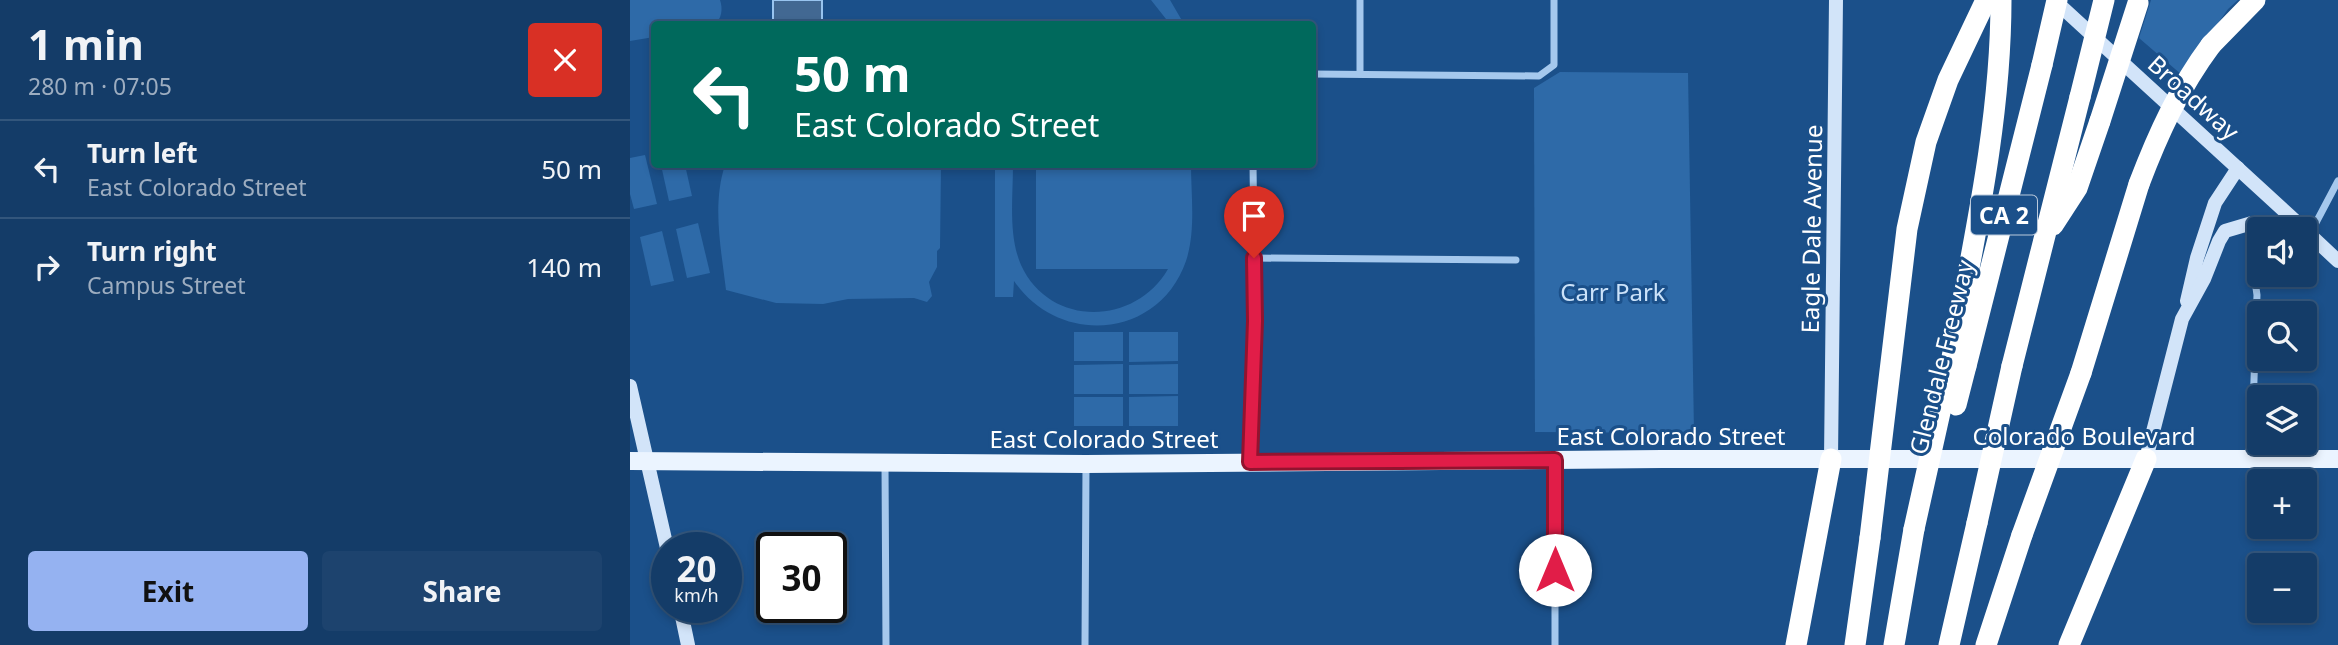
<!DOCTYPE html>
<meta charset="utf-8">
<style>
:root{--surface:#143c68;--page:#1d436e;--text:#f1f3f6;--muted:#9dadc0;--line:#33567c;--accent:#95b2f1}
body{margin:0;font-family:"Noto Sans",sans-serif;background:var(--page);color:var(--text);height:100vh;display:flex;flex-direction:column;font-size:26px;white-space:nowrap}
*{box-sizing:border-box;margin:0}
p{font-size:23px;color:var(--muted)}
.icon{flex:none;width:38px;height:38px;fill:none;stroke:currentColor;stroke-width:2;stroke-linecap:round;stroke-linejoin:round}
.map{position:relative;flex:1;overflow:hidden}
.drawer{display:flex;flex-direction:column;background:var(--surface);width:630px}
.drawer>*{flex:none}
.hud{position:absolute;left:21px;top:21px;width:665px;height:147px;border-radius:7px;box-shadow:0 4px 10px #0003,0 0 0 2px var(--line);background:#00695c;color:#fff;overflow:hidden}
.controls{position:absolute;left:1617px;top:217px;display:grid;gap:14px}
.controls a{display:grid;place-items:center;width:70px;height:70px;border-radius:7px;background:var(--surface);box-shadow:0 4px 10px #0003,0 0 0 2px var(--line);font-size:35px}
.speed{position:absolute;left:21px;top:532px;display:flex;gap:14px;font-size:35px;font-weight:700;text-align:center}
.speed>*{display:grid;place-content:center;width:91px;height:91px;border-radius:50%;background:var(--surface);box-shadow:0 4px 10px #0003,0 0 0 2px var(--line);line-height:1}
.speed small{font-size:18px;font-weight:400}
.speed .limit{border:4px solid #111;border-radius:10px;background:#fff;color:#111}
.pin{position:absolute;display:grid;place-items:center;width:60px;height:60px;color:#fff;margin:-72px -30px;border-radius:50% 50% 50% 0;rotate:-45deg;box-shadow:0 0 7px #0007}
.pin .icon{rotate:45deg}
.me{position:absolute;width:77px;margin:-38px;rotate:0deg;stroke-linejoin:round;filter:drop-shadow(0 0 5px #0008)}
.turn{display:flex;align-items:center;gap:24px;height:147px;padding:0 28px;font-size:32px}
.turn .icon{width:91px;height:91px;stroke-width:2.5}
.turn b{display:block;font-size:49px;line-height:60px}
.round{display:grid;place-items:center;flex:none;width:74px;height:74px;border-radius:7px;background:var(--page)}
.summary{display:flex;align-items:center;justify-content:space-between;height:119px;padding:0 28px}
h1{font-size:42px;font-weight:700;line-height:52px}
.primary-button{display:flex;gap:14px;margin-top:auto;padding:14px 28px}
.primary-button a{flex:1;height:80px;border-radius:7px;background:var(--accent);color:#111;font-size:28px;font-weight:700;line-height:80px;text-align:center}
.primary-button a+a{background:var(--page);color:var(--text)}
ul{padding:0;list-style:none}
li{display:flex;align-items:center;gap:21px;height:98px;padding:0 28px;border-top:2px solid var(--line)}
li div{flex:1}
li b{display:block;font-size:26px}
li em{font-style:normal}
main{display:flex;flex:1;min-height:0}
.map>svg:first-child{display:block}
</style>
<main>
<section class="drawer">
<div class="summary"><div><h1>1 min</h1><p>280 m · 07:05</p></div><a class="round" style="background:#d93025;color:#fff"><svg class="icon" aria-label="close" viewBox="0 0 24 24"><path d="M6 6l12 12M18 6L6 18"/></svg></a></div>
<ul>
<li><svg class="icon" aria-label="left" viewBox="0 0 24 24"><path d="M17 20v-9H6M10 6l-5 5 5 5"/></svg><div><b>Turn left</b><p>East Colorado Street</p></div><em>50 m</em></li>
<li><svg class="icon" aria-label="right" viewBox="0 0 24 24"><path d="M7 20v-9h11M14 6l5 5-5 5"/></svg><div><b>Turn right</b><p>Campus Street</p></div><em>140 m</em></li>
</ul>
<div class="primary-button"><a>Exit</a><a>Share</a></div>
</section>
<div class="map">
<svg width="1708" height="645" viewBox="0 0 1708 645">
<rect width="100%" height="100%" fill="#1b508a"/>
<g fill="#2e6aa8">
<path d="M0 0H90C93 8 92 20 84 24H24V37L0 41Z"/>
<polygon points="521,0 540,0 554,24 406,24 406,20 536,19"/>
<polygon points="1521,0 1608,0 1598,9 1552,75 1509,38"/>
<polygon points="930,72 1058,73 1064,433 905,432 904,88"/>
<polygon points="15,155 27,204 4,209 0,194 0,158"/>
<polygon points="31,165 55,165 62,196 39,201"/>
<path d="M95 165H311L310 248 307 251V267L299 282 302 296 297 302 284 298 218 299 193 304 146 303 96 290C91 248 82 205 95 165Z"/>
<path d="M365 165H383C383 197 378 235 391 265 420 328 505 326 538 269H406V165H561C561 195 566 231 556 261 529 339 429 347 384 281L383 297H365Z"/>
<polygon points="68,223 80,273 57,278 46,229"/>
<polygon points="32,231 44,281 21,286 10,237"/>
<rect x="444" y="332" width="49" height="29"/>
<polygon points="499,332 548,332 548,361 499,362"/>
<polygon points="493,364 493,394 444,394 444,365"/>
<polygon points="548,364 548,394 499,394 499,365"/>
<polygon points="548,396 548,426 499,426 499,397"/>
<rect x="444" y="397" width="49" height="29"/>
</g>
<rect fill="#426892" stroke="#98c4ef" stroke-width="2" x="143" y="0" width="49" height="24"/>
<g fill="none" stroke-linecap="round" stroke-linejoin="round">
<g stroke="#a5c8ed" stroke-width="7">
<polyline points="682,74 909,76 924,65 924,0"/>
<polyline points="730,74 730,0"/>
<polyline points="1680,234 1708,181"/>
<polyline points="624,258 886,260"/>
<polyline points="1617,458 1622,436 1627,295 1624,274 1619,257"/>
<polyline points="925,460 925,645"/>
<polyline points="620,461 625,321 623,164"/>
<polyline points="255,464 256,645"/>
<polyline points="455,645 456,465"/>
</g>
<g stroke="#d2e4f9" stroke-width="14">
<polyline points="1424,0 1674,229"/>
<polyline points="1675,230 1708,261"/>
<polyline points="1557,301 1567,258 1585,203 1608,168"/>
<polyline points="0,386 37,548"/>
<polyline points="1201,459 1206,0"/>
<polyline points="1516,459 1552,319 1574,279 1589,241 1595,231 1622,223 1652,229"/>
<polyline points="50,607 58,645"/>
</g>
<polyline stroke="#ebf4ff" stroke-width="18" points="0,461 456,464 1032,459 1708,459"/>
<g stroke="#fff" stroke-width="21">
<polyline points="1581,45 1625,0"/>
<polyline points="1423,225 1447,188 1470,121"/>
<path d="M1321 363C1343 244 1371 122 1371 0"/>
<polyline points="1336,366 1412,65"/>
<polyline points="1382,366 1450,97"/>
<polyline points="1451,373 1509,184"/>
<polyline points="1166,645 1201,459"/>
<polyline points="1225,645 1240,538"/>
<polyline points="1264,645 1284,529"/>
<polyline points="1319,645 1347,523"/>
<polyline points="1356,645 1392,535"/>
<polyline points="1439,645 1516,459"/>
</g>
<g stroke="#fff" stroke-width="21">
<polyline points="1412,65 1427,0"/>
<polyline points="1450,97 1474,0"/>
<polyline points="1470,121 1508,3"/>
<path d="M1509 184C1528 134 1549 88 1581 45"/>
<polyline points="1326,405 1336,366"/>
<polyline points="1347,523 1382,366"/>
<polyline points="1284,529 1321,363"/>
<polyline points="1392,535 1451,373"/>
<polyline points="1240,538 1277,229 1296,142 1318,80 1356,0"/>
</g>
</g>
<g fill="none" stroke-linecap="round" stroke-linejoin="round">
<defs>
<polyline id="route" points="624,258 625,321 620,462 925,460 925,570"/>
</defs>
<use href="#route" stroke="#92132f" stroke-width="18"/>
<use href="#route" stroke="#e11d48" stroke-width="12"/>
</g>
<g text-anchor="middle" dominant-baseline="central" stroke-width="6" stroke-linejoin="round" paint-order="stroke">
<rect fill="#1b508a" stroke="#bbcadc" stroke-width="2" x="1341" y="195.5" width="66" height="39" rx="5"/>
<g font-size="23" font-weight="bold" fill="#fff">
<text x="1374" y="215">CA 2</text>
</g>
<g font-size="24" fill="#fff" stroke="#1b508a">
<text transform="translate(1564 97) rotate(42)">Broadway</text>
<text transform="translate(1181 229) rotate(-89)">Eagle Dale Avenue</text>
<text transform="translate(1311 357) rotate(-76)">Glendale Freeway</text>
<text x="1041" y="435">East Colorado Street</text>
<text x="1454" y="435">Colorado Boulevard</text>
<text x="474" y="438">East Colorado Street</text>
</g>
<g font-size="24" fill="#cbe2f9" stroke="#1b508a">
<text x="983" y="291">Carr Park</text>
</g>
</g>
</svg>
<div class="controls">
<a><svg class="icon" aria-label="sound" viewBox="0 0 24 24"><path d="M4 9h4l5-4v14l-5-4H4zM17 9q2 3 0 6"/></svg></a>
<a><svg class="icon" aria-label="search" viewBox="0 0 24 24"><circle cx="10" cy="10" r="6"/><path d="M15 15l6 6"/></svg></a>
<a><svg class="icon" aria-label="layers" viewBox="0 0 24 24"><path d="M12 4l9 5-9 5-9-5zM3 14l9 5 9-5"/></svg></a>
<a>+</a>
<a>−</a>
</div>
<div class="speed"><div>20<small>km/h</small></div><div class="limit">30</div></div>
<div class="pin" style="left:624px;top:258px;background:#d93025"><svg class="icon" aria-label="arrive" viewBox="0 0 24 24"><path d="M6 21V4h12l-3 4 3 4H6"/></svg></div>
<svg class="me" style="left:925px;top:570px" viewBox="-20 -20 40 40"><circle r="19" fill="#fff"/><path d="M0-13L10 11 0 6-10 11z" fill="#e11d48"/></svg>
<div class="hud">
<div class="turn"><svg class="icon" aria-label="left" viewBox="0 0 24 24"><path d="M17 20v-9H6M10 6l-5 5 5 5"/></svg><div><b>50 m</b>East Colorado Street</div></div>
</div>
</div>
</main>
